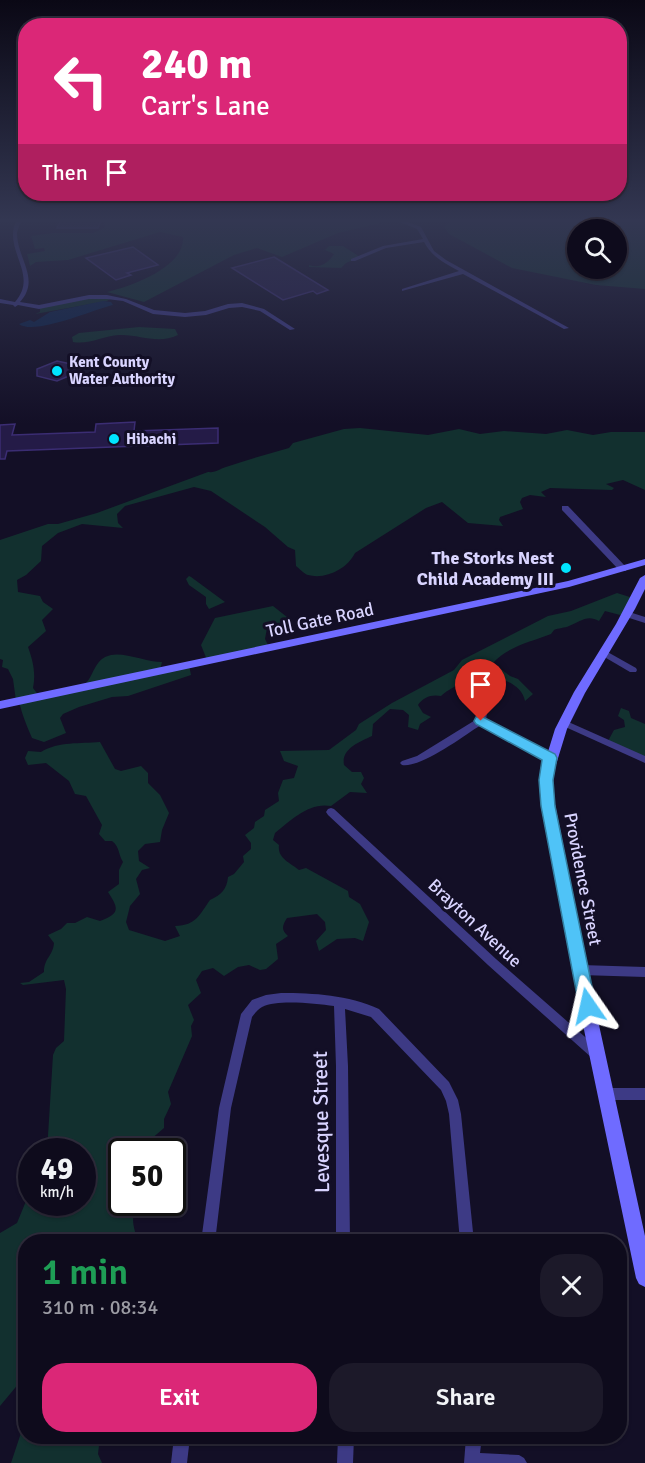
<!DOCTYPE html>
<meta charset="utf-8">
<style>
:root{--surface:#0e0b1c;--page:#1c1929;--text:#f1f3f6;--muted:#9b9ba3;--line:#2e2b3b;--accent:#db2777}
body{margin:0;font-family:Signika,sans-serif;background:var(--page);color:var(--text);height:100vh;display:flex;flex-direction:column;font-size:22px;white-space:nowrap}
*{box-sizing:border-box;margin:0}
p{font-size:20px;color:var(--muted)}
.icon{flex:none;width:33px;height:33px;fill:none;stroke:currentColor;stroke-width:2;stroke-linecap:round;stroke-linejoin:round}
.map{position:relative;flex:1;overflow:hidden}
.details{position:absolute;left:18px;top:1234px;width:609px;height:210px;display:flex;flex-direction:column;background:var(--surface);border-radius:24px;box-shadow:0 2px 4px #0004,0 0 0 2px var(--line)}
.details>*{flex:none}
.hud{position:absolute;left:18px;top:18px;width:609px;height:183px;border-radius:24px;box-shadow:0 2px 4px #0004,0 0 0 2px var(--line);background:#db2777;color:#fff;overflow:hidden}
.fabs{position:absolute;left:567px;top:219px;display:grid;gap:12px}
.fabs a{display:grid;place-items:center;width:60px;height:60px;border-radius:50%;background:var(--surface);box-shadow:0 2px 4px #0004,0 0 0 2px var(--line);font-size:30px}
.speed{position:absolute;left:18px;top:1138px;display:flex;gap:12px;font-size:30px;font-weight:700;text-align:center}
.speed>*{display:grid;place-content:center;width:78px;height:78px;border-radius:50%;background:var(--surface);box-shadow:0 2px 4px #0004,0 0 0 2px var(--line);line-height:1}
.speed small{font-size:15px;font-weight:400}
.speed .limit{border:3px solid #111;border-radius:9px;background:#fff;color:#111}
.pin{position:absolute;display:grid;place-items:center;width:51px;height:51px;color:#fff;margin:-62px -26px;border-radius:50% 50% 50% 0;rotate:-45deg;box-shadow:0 0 6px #0007}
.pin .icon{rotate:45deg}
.me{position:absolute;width:66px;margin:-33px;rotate:349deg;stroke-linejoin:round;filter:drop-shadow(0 0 4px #0008)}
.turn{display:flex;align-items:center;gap:21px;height:126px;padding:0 24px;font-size:27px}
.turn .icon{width:78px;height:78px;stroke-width:2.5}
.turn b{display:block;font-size:42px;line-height:51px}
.then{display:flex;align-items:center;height:57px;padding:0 24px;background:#0003;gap:12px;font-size:22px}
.round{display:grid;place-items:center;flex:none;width:63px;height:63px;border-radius:24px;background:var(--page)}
.headline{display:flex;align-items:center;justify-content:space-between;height:102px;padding:0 24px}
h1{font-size:36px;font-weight:600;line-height:45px;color:#1e9e55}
.action{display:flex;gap:12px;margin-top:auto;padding:12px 24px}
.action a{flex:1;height:69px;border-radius:24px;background:var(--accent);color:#fff;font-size:24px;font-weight:600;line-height:69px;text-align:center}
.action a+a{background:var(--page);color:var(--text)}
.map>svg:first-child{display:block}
</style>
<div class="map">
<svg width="645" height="1463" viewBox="0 0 645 1463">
<rect width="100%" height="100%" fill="#130f26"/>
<g fill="#12302f" fill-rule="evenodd">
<path d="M107 219H386L389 221 338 233 282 257 257 248 234 255 144 302 107 292C132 286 185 267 183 237L160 232 68 260 36 262 30 266 27 254 45 251 44 248 35 249 31 236 52 233H93L104 228Z"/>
<path d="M453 219H645V289L596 285 512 268 449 234 444 227ZM578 230H616V268H578Z"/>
<path d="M329 246H343L360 257 346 263 341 268 309 267V265C320 269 328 263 334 254L325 250Z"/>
<polygon points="83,298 110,299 107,301 35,314 40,312 40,307"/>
<path d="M139 327 175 329 178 335C157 345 140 334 119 335 103 336 89 345 73 342L72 337 79 333Z"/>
<path d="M360 428 428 435 459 429 480 434 504 431 546 434 567 430 593 435 611 432H645V490L623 480 606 484 614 488 612 490 550 488 541 492 546 497 530 495 522 498 520 502 523 509 500 517 499 520 503 526 468 523 442 502 426 508 355 553C348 568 326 580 308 575 304 574 300 569 296 566L295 550 288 547 265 527 211 491 194 487 125 506 117 514 118 523 123 528 82 524 58 533 42 546 41 561 26 575 17 580 18 592 40 596 43 602 53 609 42 620 46 631 28 647C33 661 36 673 33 688L39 696C49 694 78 692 84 685 95 676 93 659 111 655 125 652 147 662 162 662L160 670 189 665 191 675 128 696 112 697 79 707 63 714 60 718 66 733 44 742 32 738C27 726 22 715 19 701H16L13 679 8 669 2 667 3 660 0 659V540L48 524H58L97 513 208 472C216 473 219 469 226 467 246 460 268 454 289 448L293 443 344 429Z"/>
<polygon points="189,576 191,577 225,602 209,609 206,604 206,597 189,585 186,579"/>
<path d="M617 593 633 598 624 616 605 611 599 621C587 614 580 622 569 626 565 628 558 628 554 630L551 634C530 642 507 647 493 663L510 676 518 679 533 694 525 701C521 679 488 675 470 673 460 687 452 686 441 696 432 694 423 697 418 705L423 713 431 717 420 724 418 730 408 727 409 715 403 710 390 709 373 724 372 736C359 742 341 749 344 765L352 772H361L364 778 361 784 367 793 350 792 331 806C309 802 291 820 275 833L273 840 279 845C277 858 290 863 299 870L306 868 348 891 349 897 360 904 369 922 363 941 355 938 337 939 319 951 316 941 326 930 325 922 317 914 287 918C282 926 281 930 288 936L276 944 278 959 266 969 260 970 249 965 238 967 224 976 213 968 202 971 196 980 201 993 188 1005 194 1020 191 1026 192 1036 168 1092 171 1104 164 1119V1128L150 1140 149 1152H122V1203H142C130 1215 132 1222 137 1238L146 1242H26L25 1383 20 1382 0 1406V1233L17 1223 31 1189 32 1203H82V1152H47L53 1055 56 1048 64 1041 66 989 64 980 23 985 20 983 29 982 44 972C44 958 53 956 54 943L48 935 61 929 67 923H75L87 917 100 921C120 913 119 909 108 892L119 884V870L123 862C118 854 120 847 112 841H105L99 834 102 825 86 796 75 794 69 781 46 763 28 765 25 758 28 751 41 752C59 741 80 744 100 742L115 769 121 771 141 766 148 773V783L160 795 169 813 162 830 160 842 145 844 138 851 139 861 150 868 142 870 136 879 140 894 130 906 126 922 129 930 165 941 180 936 175 926C197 925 199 915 210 900 221 895 227 889 228 877L234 874 244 862 243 856 251 849V843L245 835 254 828 255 822 264 816 265 810 279 801 278 793 283 780 294 778 298 766 284 761 280 751 329 750 356 730 359 724 392 703 454 670 462 660 548 616 571 611Z"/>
<polygon points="273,606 292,621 273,624 267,628 265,639 269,647 207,660 201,645 215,618"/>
<polygon points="621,708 629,711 631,718 645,724 645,760 608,741 614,730 625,727 624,720 618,716"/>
<polygon points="25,1421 26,1437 100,1437 98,1454 102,1463 11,1463"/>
</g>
<path fill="#0c2248" d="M103 301 111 302 113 305C95 309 34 336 19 324L30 320 34 322 50 312Z"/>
<g fill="#241b47" stroke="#3b2d73" stroke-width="1.5">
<polygon points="61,219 101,219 98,228 57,228"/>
<polygon points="133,247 158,265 127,273 131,275 116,280 86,258"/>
<polygon points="274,257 328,290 317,294 313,291 283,300 232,268"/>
<polygon points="57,361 76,365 76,373 57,381 37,376 37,369"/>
<polygon points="135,422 134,431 218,428 218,443 7,451 5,459 0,459 0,425 15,424 12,435 95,432 96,424"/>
</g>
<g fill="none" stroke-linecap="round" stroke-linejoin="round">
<g fill="#3d3a85" fill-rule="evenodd">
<path d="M17 219H22C20 224 18 228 17 233 17 259 41 279 20 302L39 305 89 295H107L126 299 154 310 185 313 205 311 228 304 242 303 264 309 295 329 290 330 260 311 242 307 229 308 206 315 185 317 153 314 123 301 107 299H89L39 309 18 305 15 307 13 305 0 303V299L15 302C36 278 12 258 13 233 13 228 15 224 17 219Z"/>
<path d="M392 219H400L421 227 434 251 446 260 569 328 564 329 463 274 402 291V289L459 271C444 263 432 257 424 242L386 248 355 261H351V259L383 246 423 239 417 229Z"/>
<polygon points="562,506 568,506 626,567 626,571 620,571 562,510"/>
<polygon points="626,611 645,617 645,623 623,616 622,614 623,612"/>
<polygon points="604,650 636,668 637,670 636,672 630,672 601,655 600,653"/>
<path d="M484 703 488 706 486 720 553 756 555 758 553 760H547L481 725C463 736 422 768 402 765L400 763 402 761 417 756 477 719 480 706Z"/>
<polygon points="564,720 645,756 645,763 561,725 560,723"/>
<polygon points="331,808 334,809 496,959 600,1050 602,1054 600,1058 596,1060 592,1058 488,965 328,815 326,812 328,809"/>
<polygon points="581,965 645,967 645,977 581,975 577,973 575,970 577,967"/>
<path d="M281 993C314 993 348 995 379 1009L449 1082 458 1100 461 1114 474 1242H460L449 1114 446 1101 441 1090 371 1017 345 1009 348 1066 350 1242H336V1066L334 1006C315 1004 279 999 262 1007 258 1009 255 1013 252 1017L231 1108 215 1242H201L219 1108 241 1014 252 1000 266 995Z"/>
<polygon points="607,1088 645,1088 645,1100 607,1100 603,1098 601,1094 603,1090"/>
<polygon points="174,1437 190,1437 187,1463 171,1463"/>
<polygon points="338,1437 354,1437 353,1463 337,1463"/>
<polygon points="466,1437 482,1437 480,1453 519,1455 524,1458 527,1463 464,1463"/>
</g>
<g fill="#6f6bff" fill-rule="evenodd">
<polygon points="645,559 645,565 569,587 0,709 0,701 568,581"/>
<polygon points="645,575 645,589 635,609 585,693 567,729 555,768 552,789 599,1025 645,1236 645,1287 639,1284 636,1278 583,1025 540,789 543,768 555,729 574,692 616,624 640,578"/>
</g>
</g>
<linearGradient id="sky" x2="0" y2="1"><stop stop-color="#0a0815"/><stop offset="0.52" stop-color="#333752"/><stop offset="1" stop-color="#333752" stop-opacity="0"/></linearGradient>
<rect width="645" height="424" fill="url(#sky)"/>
<polygon fill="#4fc3f7" stroke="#337fa1" stroke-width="1.5" points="481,716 555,754 557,758 553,780 555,806 596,1006 594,1012 588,1014 582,1012 579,1006 541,806 539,780 542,760 476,724 474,721 476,717"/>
<g fill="#00e5ff" stroke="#130f26" stroke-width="2">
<circle cx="57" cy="371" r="6"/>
<circle cx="114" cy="439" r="6"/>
<circle cx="566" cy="568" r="6"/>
</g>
<g text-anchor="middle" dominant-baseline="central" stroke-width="6" stroke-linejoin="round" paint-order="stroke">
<g font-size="15" font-weight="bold" fill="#d9d4ff" stroke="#130f26" text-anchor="start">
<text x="69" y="362">Kent County<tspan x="69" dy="17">Water Authority</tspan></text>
<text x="126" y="439">Hibachi</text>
</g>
<g font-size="18" font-weight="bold" fill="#d9d4ff" stroke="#130f26" text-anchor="end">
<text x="554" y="558">The Storks Nest<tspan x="554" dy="21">Child Academy III</tspan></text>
</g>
<g font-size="18" fill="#d9d4ff" stroke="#130f26">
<text transform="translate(320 620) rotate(-12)">Toll Gate Road</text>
<text transform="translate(583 879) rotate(79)">Providence Street</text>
<text transform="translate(475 923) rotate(43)">Brayton Avenue</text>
</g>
<g font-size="21" fill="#d9d4ff" stroke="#130f26">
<text transform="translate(321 1122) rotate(-91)">Levesque Street</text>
</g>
</g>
</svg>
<div class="fabs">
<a><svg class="icon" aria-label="search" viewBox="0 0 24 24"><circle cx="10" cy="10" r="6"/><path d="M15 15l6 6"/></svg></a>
</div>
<div class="speed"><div>49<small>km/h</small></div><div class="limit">50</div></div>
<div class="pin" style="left:481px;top:721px;background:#d93025"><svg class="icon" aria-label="arrive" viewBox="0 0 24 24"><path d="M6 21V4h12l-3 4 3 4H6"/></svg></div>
<svg class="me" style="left:588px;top:1006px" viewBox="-20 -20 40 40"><path d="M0-17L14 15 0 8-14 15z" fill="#4fc3f7" stroke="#fff" stroke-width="4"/></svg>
<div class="hud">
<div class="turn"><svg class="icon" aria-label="left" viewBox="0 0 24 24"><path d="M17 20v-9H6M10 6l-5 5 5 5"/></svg><div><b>240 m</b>Carr's Lane</div></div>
<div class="then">Then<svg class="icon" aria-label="arrive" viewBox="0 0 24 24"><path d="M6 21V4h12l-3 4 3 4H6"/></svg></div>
</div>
<section class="details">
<div class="headline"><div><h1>1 min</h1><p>310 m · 08:34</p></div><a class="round"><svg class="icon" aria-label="close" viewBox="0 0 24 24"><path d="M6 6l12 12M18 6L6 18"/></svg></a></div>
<div class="action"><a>Exit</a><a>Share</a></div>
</section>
</div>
